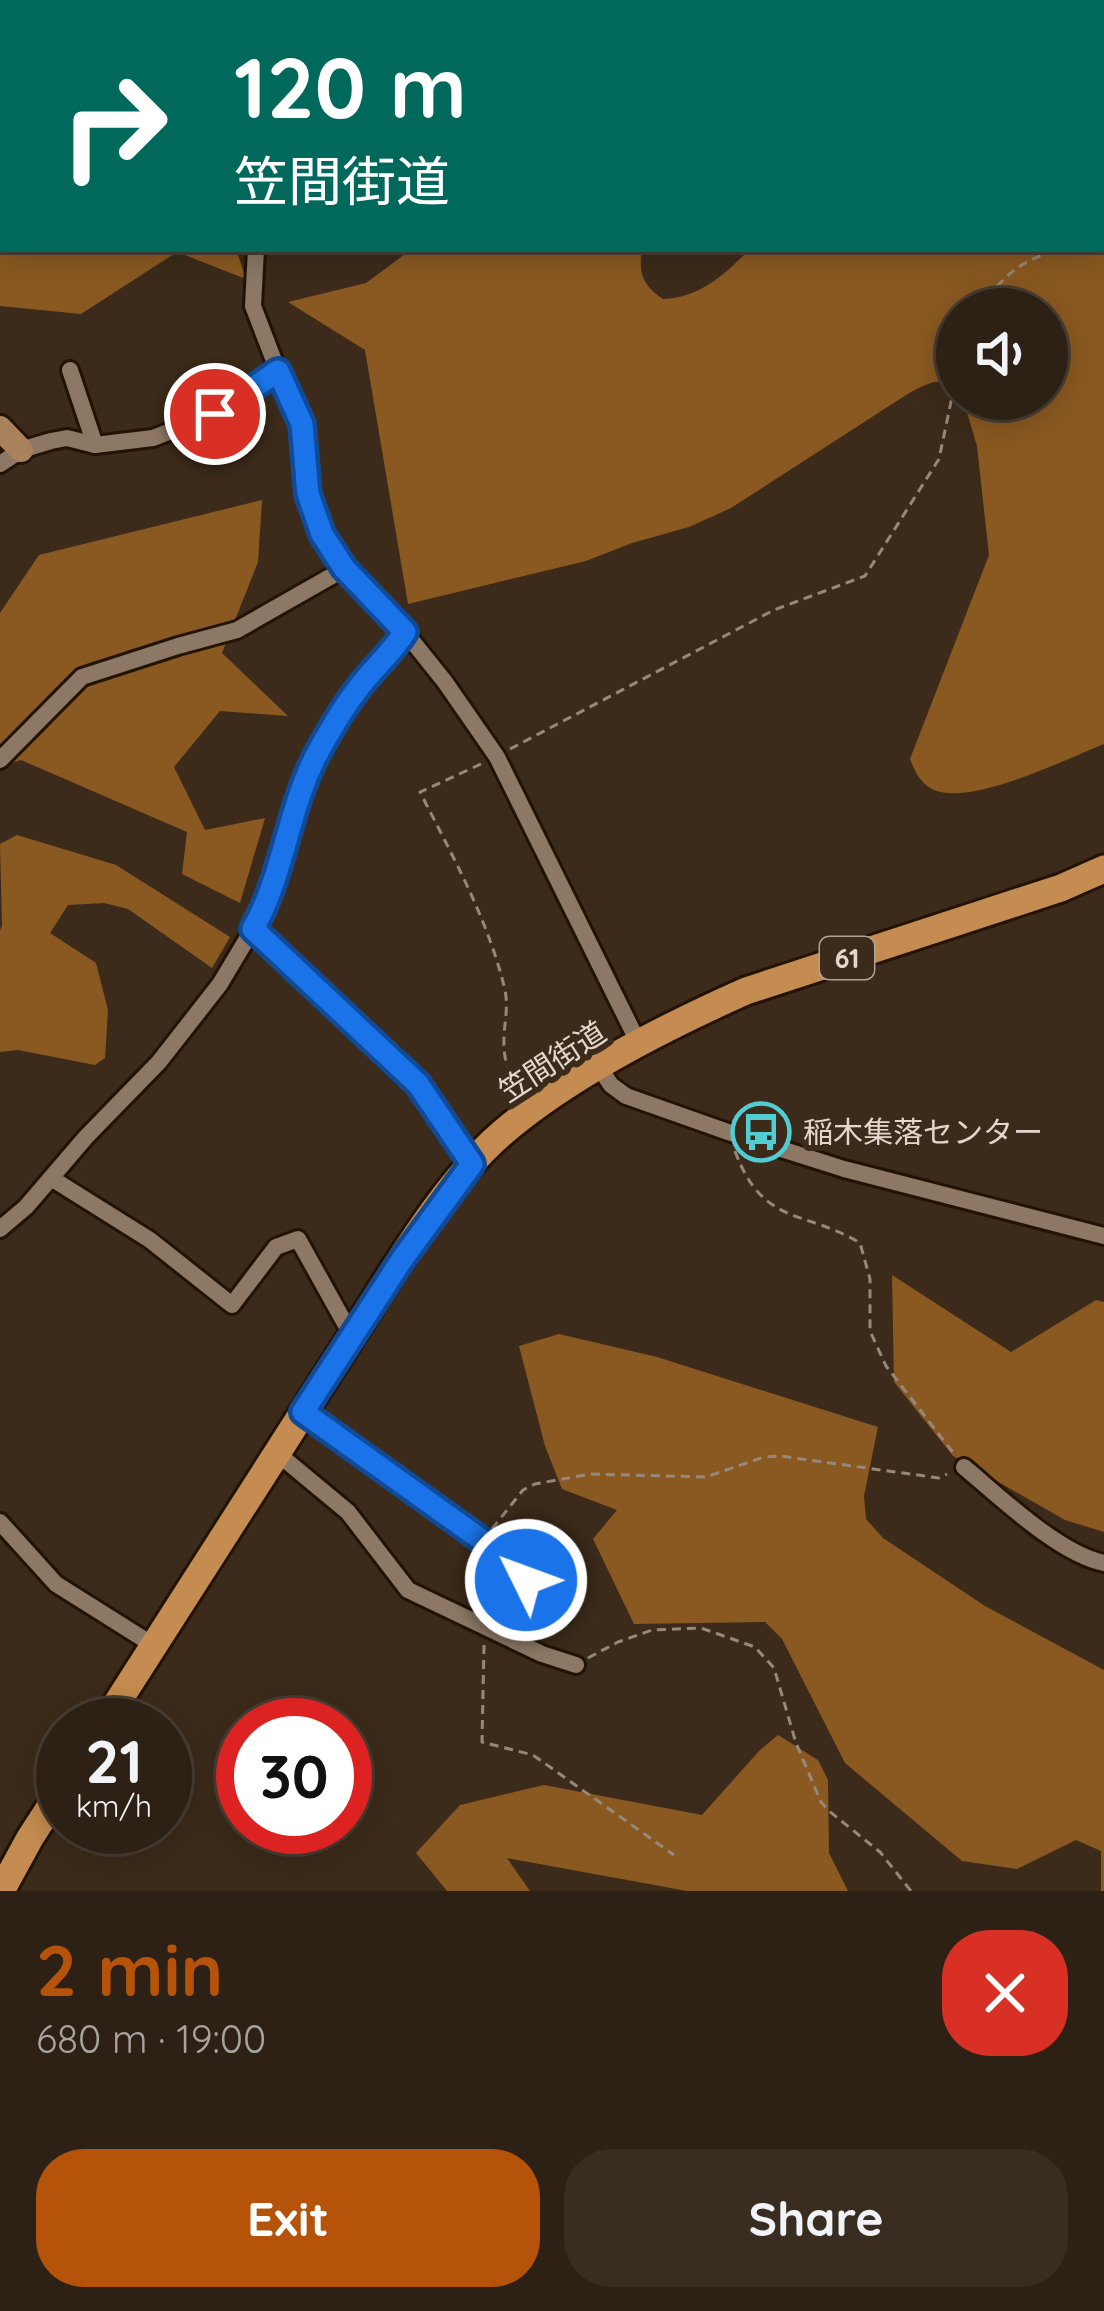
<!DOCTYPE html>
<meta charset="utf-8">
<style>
:root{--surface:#2d2014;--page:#392d22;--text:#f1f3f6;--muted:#a7a3a0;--line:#483e34;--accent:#b45309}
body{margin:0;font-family:Quicksand,"Noto Sans JP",sans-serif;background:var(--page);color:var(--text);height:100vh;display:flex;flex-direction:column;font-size:45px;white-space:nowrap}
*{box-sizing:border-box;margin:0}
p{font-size:39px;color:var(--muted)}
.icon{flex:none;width:66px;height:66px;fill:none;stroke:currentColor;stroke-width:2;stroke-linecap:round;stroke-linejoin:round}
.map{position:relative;height:1891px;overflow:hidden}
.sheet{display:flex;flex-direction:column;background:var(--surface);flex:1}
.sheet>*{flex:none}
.hud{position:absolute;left:0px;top:0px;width:1104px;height:252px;box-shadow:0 6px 30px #0003,0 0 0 3px var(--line);background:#00695c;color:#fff;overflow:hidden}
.buttons{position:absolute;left:936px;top:288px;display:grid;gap:24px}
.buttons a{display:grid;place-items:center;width:132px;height:132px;border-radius:50%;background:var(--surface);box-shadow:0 6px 30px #0003,0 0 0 3px var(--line);font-size:60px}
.speed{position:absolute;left:36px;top:1698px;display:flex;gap:24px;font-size:60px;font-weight:700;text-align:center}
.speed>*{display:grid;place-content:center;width:156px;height:156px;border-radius:50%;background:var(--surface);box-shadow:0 6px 30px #0003,0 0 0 3px var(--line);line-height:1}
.speed small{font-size:30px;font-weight:400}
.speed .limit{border:18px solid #d22;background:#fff;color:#111}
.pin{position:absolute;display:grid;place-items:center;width:102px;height:102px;color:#fff;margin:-51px;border:6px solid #fff;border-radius:50%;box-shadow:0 3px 12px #0007}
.me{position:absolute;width:132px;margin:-66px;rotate:312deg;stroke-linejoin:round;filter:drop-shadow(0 0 9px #0008)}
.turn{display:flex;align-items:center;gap:42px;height:252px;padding:0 36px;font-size:54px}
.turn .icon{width:156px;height:156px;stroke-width:2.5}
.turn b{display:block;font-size:84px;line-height:102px}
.round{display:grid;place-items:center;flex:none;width:126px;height:126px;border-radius:48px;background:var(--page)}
.head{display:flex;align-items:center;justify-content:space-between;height:204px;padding:0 36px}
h1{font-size:72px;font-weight:700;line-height:90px;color:var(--accent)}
.button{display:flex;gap:24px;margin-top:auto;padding:24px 36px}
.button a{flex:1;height:138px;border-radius:48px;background:var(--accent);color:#fff;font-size:48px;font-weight:700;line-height:138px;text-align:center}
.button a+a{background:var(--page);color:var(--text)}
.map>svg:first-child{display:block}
</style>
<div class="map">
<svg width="1104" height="1891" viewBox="0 0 1104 1891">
<rect width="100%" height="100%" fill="#3c2b1a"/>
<g fill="#8a5921">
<polygon points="0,0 137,0 112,3 3,3 3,249 236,249 246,279 177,252 81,314 0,306"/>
<path d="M833 0H1104V744C1066 759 968 808 932 789 920 782 915 772 910 759L989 555 977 446 963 399H1047V309H957V388C940 374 923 386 906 395L731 508 689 527 632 543 586 561 408 604 365 350 288 302 366 283 412 249H642C638 274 643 285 663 299 700 298 725 274 750 249H1101V3H832Z"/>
<polygon points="262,500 258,562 222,653 288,716 220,711 174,767 205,830 265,818 240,903 182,874 187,832 21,760 0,766 0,613 39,555"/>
<polygon points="17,835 116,865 230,937 212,968 128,909 104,903 68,905 50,933 96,963 108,1010 105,1058 95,1065 18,1050 0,1052 0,930 2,926 0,844"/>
<polygon points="892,1275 1011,1352 1096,1300 1104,1302 1104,1532 1065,1520 953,1456 894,1382"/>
<polygon points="559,1334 657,1357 878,1427 864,1496 866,1519 883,1538 985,1606 1104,1670 1104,1891 1101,1891 1101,1851 1076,1840 1017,1869 962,1861 845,1763 782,1639 765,1622 634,1624 593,1539 617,1510 562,1489 545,1446 519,1346"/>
<polygon points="778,1735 818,1760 828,1780 829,1853 848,1891 687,1891 507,1858 530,1891 447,1891 416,1853 460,1805 544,1785 702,1815 759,1751"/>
</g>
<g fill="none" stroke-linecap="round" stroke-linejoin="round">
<defs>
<g id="street">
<polyline points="283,3 284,0"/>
<polyline points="256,249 253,306 278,371 302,424 308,495 321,534 344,569 405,632 445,682 497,757 639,1044"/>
<polyline points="70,370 95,445"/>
<polyline points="0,464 21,450 51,441 67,438 95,445 153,438 215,414 278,371"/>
<polyline points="0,760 82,677 178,646 237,630 344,569"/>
<polyline points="253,929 418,1084 472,1164"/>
<polyline points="599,1067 611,1085 626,1096 728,1132 844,1169 1104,1236"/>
<polyline points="51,1178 150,1240 232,1305 276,1247 298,1239 352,1336"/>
<polyline points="0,1229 26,1207 86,1137 159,1062 220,984 257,922 277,874 296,802 317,754 358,688 390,655 405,632"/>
<polyline points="303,1412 483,1541 527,1580 532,1590 535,1629 526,1635 509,1634"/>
<polyline points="277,1453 348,1512 408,1590 542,1654 576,1665"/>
<path d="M964 1467C1000 1497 1059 1554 1104 1563"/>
<polyline points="0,1522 56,1584 153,1645"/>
</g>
<polyline id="secondary" points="0,428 21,450"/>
<g id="primary">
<path d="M103 1725C183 1599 264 1473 345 1347 388 1280 441 1186 501 1134 568 1076 665 1027 746 991L1061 888 1104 869"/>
<polyline points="1,1891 30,1838 63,1787"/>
</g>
</defs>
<use href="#street" stroke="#221304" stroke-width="22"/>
<use href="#secondary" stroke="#221304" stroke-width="30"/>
<use href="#primary" stroke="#221304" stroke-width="33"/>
<g stroke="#96887a" stroke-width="3" stroke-dasharray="9 6" stroke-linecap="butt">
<polyline points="1101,237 1104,236"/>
<path d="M977 309C1008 274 1014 263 1061 249"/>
<polyline points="510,749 774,610 865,576 939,459 957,373"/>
<path d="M481 764 420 792C453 857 488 919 505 990 509 1010 503 1027 504 1046 504 1061 511 1078 515 1092"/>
<path d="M735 1151C763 1227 804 1209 860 1243L870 1279V1331L886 1366 955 1455"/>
<polyline points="492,1529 523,1490 535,1484 590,1474 706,1477 764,1457 780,1456 939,1478 947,1474"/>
<polyline points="484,1645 482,1742 533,1755 674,1855"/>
<polyline points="588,1658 618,1642 652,1630 701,1628 755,1647 774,1668 796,1743 821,1802 829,1811 880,1852 911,1891"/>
</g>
<use href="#street" stroke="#8c7865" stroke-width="16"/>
<use href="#secondary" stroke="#a8825a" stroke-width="24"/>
<use href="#primary" stroke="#c48c50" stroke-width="27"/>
</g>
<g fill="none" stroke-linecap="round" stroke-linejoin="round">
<defs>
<path id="route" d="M215 414 278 371 302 424 308 494 322 534 344 568 405 632C391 654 372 669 357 690 342 709 329 732 317 754 288 809 284 874 253 929L418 1084 472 1164 403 1258 303 1412 483 1541 526 1580"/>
</defs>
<use href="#route" stroke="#114b97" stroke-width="30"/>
<use href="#route" stroke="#1a73e8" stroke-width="21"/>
</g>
<defs>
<symbol id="bus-ring" viewBox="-11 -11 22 22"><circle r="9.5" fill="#3c2b1a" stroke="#51ccd3" stroke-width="1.5"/><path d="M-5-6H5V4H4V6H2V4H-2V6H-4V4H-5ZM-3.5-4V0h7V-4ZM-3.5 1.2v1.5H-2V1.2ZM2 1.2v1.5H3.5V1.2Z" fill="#51ccd3"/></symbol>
</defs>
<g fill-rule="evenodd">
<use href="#bus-ring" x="728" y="1099" width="66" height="66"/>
</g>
<g text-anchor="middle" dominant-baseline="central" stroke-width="12" stroke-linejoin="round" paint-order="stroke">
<rect fill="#3c2b1a" stroke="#b1a397" stroke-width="3" x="820" y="937" width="54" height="42" rx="9"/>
<g font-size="27" font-weight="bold" fill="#e3d7cd">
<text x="847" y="958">61</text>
</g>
<g font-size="30" fill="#e3d7cd" stroke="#3c2b1a">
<text transform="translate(552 1061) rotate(-33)">笠間街道</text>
</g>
<g font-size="30" fill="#e3d7cd" stroke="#3c2b1a" text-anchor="start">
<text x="803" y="1132">稲木集落センター</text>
</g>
</g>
</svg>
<div class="buttons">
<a><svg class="icon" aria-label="sound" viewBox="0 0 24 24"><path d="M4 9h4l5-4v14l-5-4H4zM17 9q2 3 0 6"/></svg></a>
</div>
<div class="speed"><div>21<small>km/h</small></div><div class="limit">30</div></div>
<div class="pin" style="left:215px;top:414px;background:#d93025"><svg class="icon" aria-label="arrive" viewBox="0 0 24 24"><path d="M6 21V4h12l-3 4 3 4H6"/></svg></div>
<svg class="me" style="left:526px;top:1580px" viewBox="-20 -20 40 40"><circle r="17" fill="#1a73e8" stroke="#fff" stroke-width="3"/><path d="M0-11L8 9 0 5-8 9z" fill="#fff"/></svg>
<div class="hud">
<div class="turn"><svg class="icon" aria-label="right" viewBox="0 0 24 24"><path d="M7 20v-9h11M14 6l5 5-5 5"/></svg><div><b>120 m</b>笠間街道</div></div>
</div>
</div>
<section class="sheet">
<div class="head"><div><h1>2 min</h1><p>680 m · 19:00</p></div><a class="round" style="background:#d93025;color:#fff"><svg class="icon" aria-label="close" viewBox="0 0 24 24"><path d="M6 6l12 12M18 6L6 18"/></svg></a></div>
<div class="button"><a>Exit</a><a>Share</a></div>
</section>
